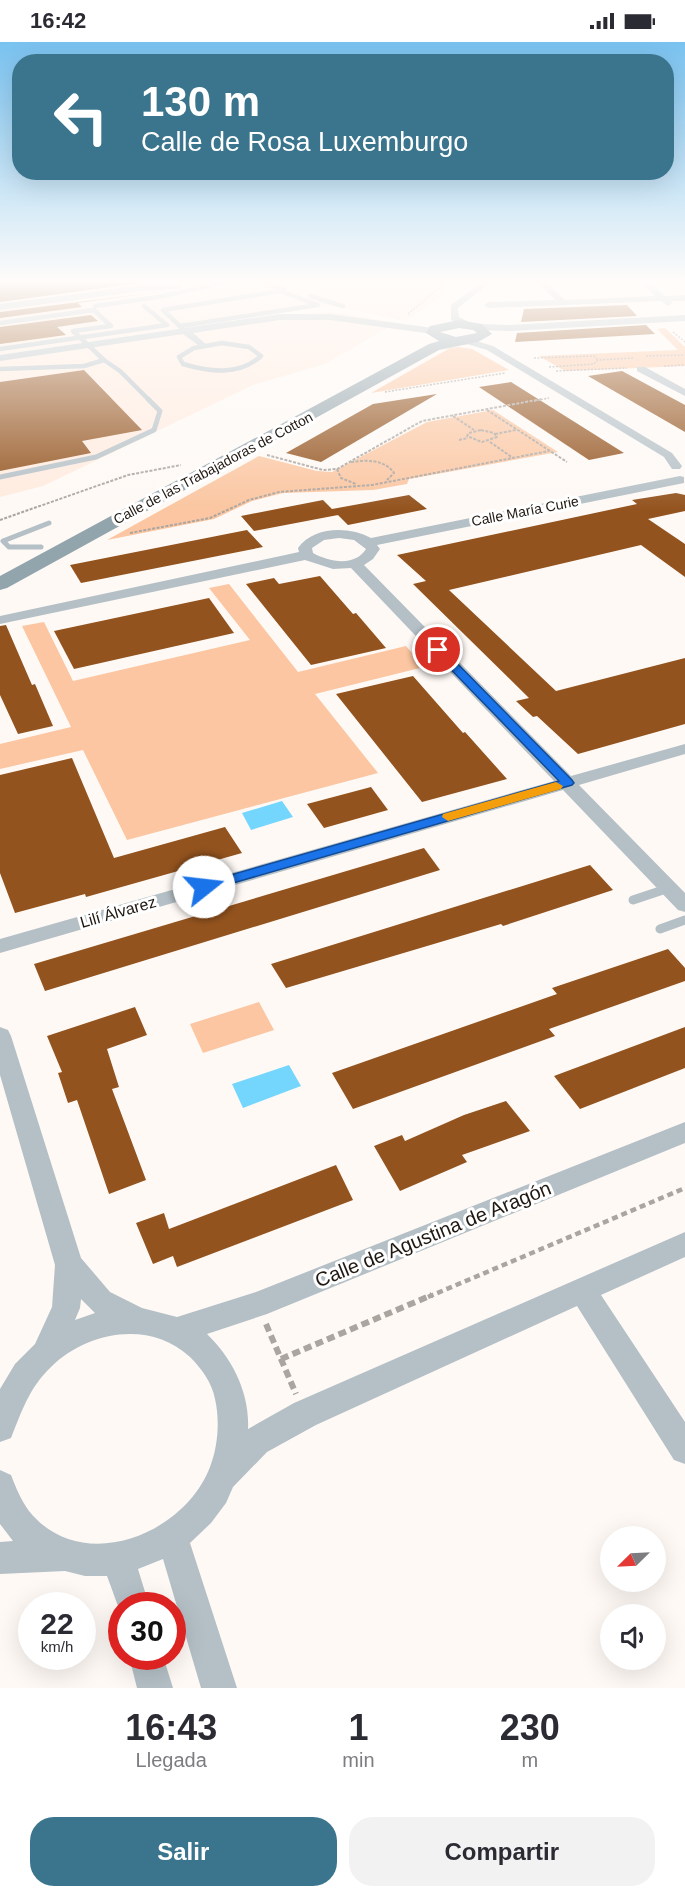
<!DOCTYPE html>
<html lang="es">
<meta charset="utf-8">
<style>
:root{--surface:#fff;--page:#f2f2f3;--text:#2b2b33;--muted:#7c7c81;--accent:#3a758d}
body{margin:0;font-family:Helvetica,sans-serif;background:var(--page);color:var(--text);height:100vh;display:flex;flex-direction:column;font-size:22px;white-space:nowrap}
*{box-sizing:border-box;margin:0}
p{font-size:20px;color:var(--muted)}
.icon{flex:none;width:33px;height:33px;fill:none;stroke:currentColor;stroke-width:2;stroke-linecap:round;stroke-linejoin:round}
.map{position:relative;height:1646px;overflow:hidden}
.details{display:flex;flex-direction:column;background:var(--surface);flex:1}
.details>*{flex:none}
.banner{position:absolute;left:12px;top:12px;width:662px;height:126px;border-radius:24px;box-shadow:0 6px 24px #0002;background:#3a758d;color:#fff;overflow:hidden}
.needle{width:39px;rotate:246deg}
.tools{position:absolute;left:600px;top:1484px;display:grid;gap:12px}
.tools a{display:grid;place-items:center;width:66px;height:66px;border-radius:50%;background:var(--surface);box-shadow:0 6px 24px #0002;font-size:30px}
.speed{position:absolute;left:18px;top:1550px;display:flex;gap:12px;font-size:30px;font-weight:700;text-align:center}
.speed>*{display:grid;place-content:center;width:78px;height:78px;border-radius:50%;background:var(--surface);box-shadow:0 6px 24px #0002;line-height:1}
.speed small{font-size:15px;font-weight:400}
.speed .limit{border:9px solid #d22;background:#fff;color:#111}
.pin{position:absolute;display:grid;place-items:center;width:51px;height:51px;color:#fff;margin:-26px;border:3px solid #fff;border-radius:50%;box-shadow:0 2px 6px #0007}
.me{position:absolute;width:66px;margin:-33px;rotate:74deg;stroke-linejoin:round;filter:drop-shadow(0 0 4px #0008)}
.turn{display:flex;align-items:center;gap:21px;height:126px;padding:0 30px;font-size:27px}
.turn .icon{width:78px;height:78px;stroke-width:2.5}
.turn b{display:block;font-size:42px;line-height:51px}
.eta{display:flex;justify-content:space-evenly;align-items:center;height:102px;text-align:center}
.eta b{font-size:36px;font-weight:700;line-height:42px}
.cta{display:flex;gap:12px;margin-top:auto;padding:12px 30px}
.cta a{flex:1;height:69px;border-radius:24px;background:var(--accent);color:#fff;font-size:24px;font-weight:700;line-height:69px;text-align:center}
.cta a+a{background:var(--page);color:var(--text)}
.status{display:flex;justify-content:space-between;align-items:center;height:42px;padding:0 30px;background:var(--surface);direction:ltr}
.status svg{height:16px;fill:currentColor}
.map>svg:first-child{display:block}
</style>
<div class="status"><b>16:42</b><svg viewBox="0 0 49 12"><path d="M0 12V9h3v3zM5 12V6h3v6zM10 12V3h3v9zM15 12V0h3v12zM26 1h20v11H26zM47 4h2v5h-2z"/></svg></div>
<div class="map">
<svg width="685" height="1646" viewBox="0 0 685 1646">
<rect width="100%" height="100%" fill="#fef9f5"/>
<g fill="#ffebdf">
<polygon points="0,239 465,239 405,279 330,263 0,313"/>
<polygon points="317,270 342,271 396,281 325,322 253,343 43,444 0,455 0,314"/>
</g>
<g fill="#fbc6a1">
<polygon points="665,286 685,305 685,324 565,329 539,314 678,308 657,287"/>
<polygon points="458,305 472,307 509,328 371,351 450,306"/>
<polygon points="493,368 558,410 409,437 407,442 373,448 283,451 252,459 214,477 107,498 259,414 317,429 332,430 427,380"/>
<polygon points="229,542 298,630 406,604 424,625 315,652 378,731 127,798 83,708 0,727 0,702 71,685 22,584 44,580 73,639 250,598 209,546"/>
<polygon points="259,960 274,988 203,1011 190,982"/>
</g>
<g fill="#74d6fd">
<polygon points="282,759 293,775 251,788 242,771"/>
<polygon points="289,1023 301,1044 243,1066 232,1042"/>
</g>
<g fill="#93531e">
<polygon points="0,239 178,239 178,240 141,241 0,260"/>
<polygon points="158,250 78,261 82,265 0,276 0,270"/>
<polygon points="627,263 637,274 521,280 524,267"/>
<polygon points="91,273 98,279 57,285 66,293 0,302 0,285"/>
<polygon points="646,283 655,292 515,300 517,291"/>
<polygon points="84,328 142,388 82,399 91,411 0,429 0,340"/>
<polygon points="622,329 685,363 685,390 588,334"/>
<polygon points="511,340 624,411 589,418 479,345"/>
<polygon points="437,352 321,420 286,411 373,362"/>
<polygon points="676,451 685,453 685,469 648,477 685,502 685,535 641,503 449,548 556,649 685,616 685,682 578,712 537,674 533,675 516,659 529,656 413,542 426,539 397,513 637,462 632,458"/>
<polygon points="409,453 427,467 348,483 335,470 338,473 254,489 241,474 323,458 332,467"/>
<polygon points="247,488 263,505 81,541 70,523"/>
<polygon points="320,534 353,572 356,571 386,606 311,623 246,542 274,536 279,542"/>
<polygon points="209,556 234,591 74,627 54,589"/>
<polygon points="6,583 32,643 35,642 53,684 18,692 0,653 0,584"/>
<polygon points="413,634 463,691 465,690 507,737 422,760 336,652"/>
<polygon points="72,716 114,816 225,785 242,811 86,855 85,852 15,871 0,831 0,733"/>
<polygon points="371,745 388,768 324,786 307,762"/>
<polygon points="424,806 440,828 45,949 34,922"/>
<polygon points="590,823 613,848 503,884 501,882 286,946 271,922"/>
<polygon points="668,907 685,926 685,939 549,987 555,994 353,1067 332,1031 557,952 552,946"/>
<polygon points="135,965 147,993 107,1007 119,1045 112,1047 146,1138 109,1152 77,1058 68,1061 58,1031 62,1030 47,994"/>
<polygon points="685,985 685,1026 580,1067 554,1034"/>
<polygon points="506,1059 530,1089 462,1113 467,1120 400,1149 374,1104 402,1093 405,1099 464,1073"/>
<polygon points="336,1123 353,1158 177,1225 173,1214 153,1222 136,1181 164,1171 169,1187"/>
</g>
<g fill="none" stroke-linecap="round" stroke-linejoin="round">
<g stroke="#aba5a0" stroke-width="1.5" stroke-dasharray="2 1.5" stroke-linecap="butt">
<polyline points="408,272 447,239"/>
<polyline points="673,290 685,300"/>
<polyline points="646,314 685,313"/>
<polyline points="534,316 594,314 598,318"/>
<polyline points="664,324 685,323"/>
<polyline points="549,325 594,322 598,318 633,316"/>
<polyline points="556,329 627,326"/>
<polyline points="385,350 505,331"/>
<polyline points="534,359 549,356"/>
</g>
<g stroke="#aba5a0" stroke-width="2" stroke-dasharray="3 1.5" stroke-linecap="butt">
<polyline points="487,368 567,420"/>
<polyline points="453,374 474,388"/>
<polygon points="481,388 494,391 497,395 482,400 467,394 469,391"/>
<polyline points="495,392 516,388"/>
<polyline points="459,398 468,396"/>
<polyline points="490,400 513,416"/>
<polyline points="267,413 323,428 337,427 422,379 542,357"/>
<path d="M351 420C367 418 384 417 394 431L387 438"/>
<polyline points="337,427 341,436 356,442"/>
<polyline points="0,478 128,433 181,423"/>
<polyline points="130,491 210,476 249,458 279,450 372,443 549,409"/>
</g>
<polyline stroke="#aba5a0" stroke-width="4.5" stroke-dasharray="6 4" stroke-linecap="butt" points="428,1255 685,1146"/>
<g stroke="#aba5a0" stroke-width="6" stroke-dasharray="8 4.5" stroke-linecap="butt">
<polyline points="266,1282 296,1352"/>
<polyline points="281,1317 432,1253"/>
</g>
<g stroke="#b4c0c6" stroke-width="4.5">
<polyline points="256,239 285,247"/>
<polyline points="310,254 343,264"/>
<polyline points="95,264 158,255 231,239"/>
<polyline points="0,281 94,268 111,284 73,289 104,318 84,324 0,327"/>
<polyline points="180,284 318,263 280,249 163,268 185,289"/>
<path d="M222 301 249 305 261 314C239 334 210 330 183 322L179 315 194 306Z"/>
<polyline points="0,307 167,283 144,264"/>
<polyline points="104,318 120,329 150,359"/>
</g>
<g stroke="#b4c0c6" stroke-width="5">
<polyline points="0,435 96,415 154,388 160,369 148,357"/>
<polyline points="41,505 9,505 3,499 49,481"/>
</g>
<g stroke="#b4c0c6" stroke-width="9">
<polyline points="633,858 669,846"/>
<polyline points="660,887 685,878"/>
</g>
<g fill="#b4c0c6" fill-rule="evenodd">
<polygon points="483,239 492,239 458,266 459,275 469,280 469,284 463,284 451,278 451,263"/>
<polygon points="537,239 545,239 565,258 655,254 639,239 648,239 665,254 685,253 685,259 671,259 672,261 668,264 661,259 488,266 484,263 488,260 555,258"/>
<polygon points="178,242 181,243 181,247 141,249 0,268 0,262 141,243"/>
<polygon points="280,272 330,272 433,286 438,289 433,292 330,278 280,278 193,291 207,303 202,306 183,292 0,319 0,313"/>
<polygon points="685,273 685,279 510,289 477,288 472,285 477,282 510,283"/>
<polygon points="463,295 493,304 672,411 682,424 680,427 672,427 664,415 487,308 460,300 460,296"/>
<polygon points="637,325 645,325 685,347 685,354 637,329"/>
<path d="M680 434 684 435V441L377 503 380 507 373 517 364 523 571 734 685 702V712L579 743 685 851V870L678 868 563 748 0 911V897L554 739 351 526 333 527 305 518 0 582V574L299 510 298 506C314 484 349 484 371 496ZM339 496 354 498 366 507C355 525 329 520 313 511L312 506 324 498Z"/>
<path d="M0 985 8 988 11 994 81 1216 110 1250 142 1266 177 1275 256 1250 685 1080V1101L267 1272 207 1292C232 1316 250 1351 248 1387L294 1361 685 1190V1215L601 1253 685 1380V1422L674 1418 577 1264 316 1383 267 1410 233 1445 226 1461 211 1481 190 1501 237 1646H201L163 1517 138 1527 149 1563H122V1575L107 1534H85L65 1529 0 1532V1500L13 1499 0 1482V1428L11 1433C16 1446 21 1458 29 1469 81 1534 184 1493 210 1425 218 1404 220 1379 215 1357 212 1341 202 1327 190 1315 150 1278 88 1289 51 1325 29 1346 22 1369 11 1396L0 1400V1347L15 1322 35 1302 52 1265 55 1223 0 1033ZM81 1257 95 1271 75 1278 80 1266Z"/>
<polygon points="129,1614 163,1614 173,1646 137,1646"/>
</g>
<path fill="#92a4ac" fill-rule="evenodd" d="M459 278 482 282 492 292 478 300 439 308 7 546 0 548V534L429 302 439 299 426 291 430 284ZM459 286 473 288 477 291 456 295 440 290Z"/>
</g>
<linearGradient id="sky" x2="0" y2="1"><stop stop-color="#79c2f0"/><stop offset="0.51" stop-color="#fffcfa"/><stop offset="1" stop-color="#fffcfa" stop-opacity="0"/></linearGradient>
<rect width="685" height="469" fill="url(#sky)"/>
<polygon fill="#1a73e8" stroke="#114b97" stroke-width="1.5" points="438,604 441,605 572,738 574,741 572,743 209,848 199,848 197,845 199,842 559,739 434,610 432,608"/>
<polygon fill="#f59e0b" points="556,740 563,744 561,747 448,779 442,775 443,772"/>
<g text-anchor="middle" dominant-baseline="central" stroke-width="6" stroke-linejoin="round" paint-order="stroke">
<g font-size="14" fill="#201812" stroke="#fff">
<text transform="translate(213 426) rotate(-28)">Calle de las Trabajadoras de Cotton</text>
<text transform="translate(525 469) rotate(-11)">Calle María Curie</text>
</g>
<g font-size="16" fill="#201812" stroke="#fff">
<text transform="translate(118 870) rotate(-16)">Lilí Álvarez</text>
</g>
<g font-size="20" fill="#201812" stroke="#fff">
<text transform="translate(433 1192) rotate(-22)">Calle de Agustina de Aragón</text>
</g>
</g>
</svg>
<div class="tools">
<a><svg class="needle" viewBox="-14 -14 28 28"><path d="M0-13l5 13h-10z" fill="#e53935"/><path d="M0 13l5-13h-10z" fill="#7c7c81"/></svg></a>
<a><svg class="icon" aria-label="sound" viewBox="0 0 24 24"><path d="M4 9h4l5-4v14l-5-4H4zM17 9q2 3 0 6"/></svg></a>
</div>
<div class="speed"><div>22<small>km/h</small></div><div class="limit">30</div></div>
<div class="pin" style="left:438px;top:608px;background:#d93025"><svg class="icon" aria-label="arrive" viewBox="0 0 24 24"><path d="M6 21V4h12l-3 4 3 4H6"/></svg></div>
<svg class="me" style="left:204px;top:845px" viewBox="-20 -20 40 40"><circle r="19" fill="#fff"/><path d="M0-13L10 11 0 6-10 11z" fill="#1a73e8"/></svg>
<div class="banner">
<div class="turn"><svg class="icon" aria-label="left" viewBox="0 0 24 24"><path d="M17 20v-9H6M10 6l-5 5 5 5"/></svg><div><b>130 m</b>Calle de Rosa Luxemburgo</div></div>
</div>
</div>
<section class="details">
<div class="eta">
<div><b>16:43</b><p>Llegada</p></div>
<div><b>1</b><p>min</p></div>
<div><b>230</b><p>m</p></div>
</div>
<div class="cta"><a>Salir</a><a>Compartir</a></div>
</section>
